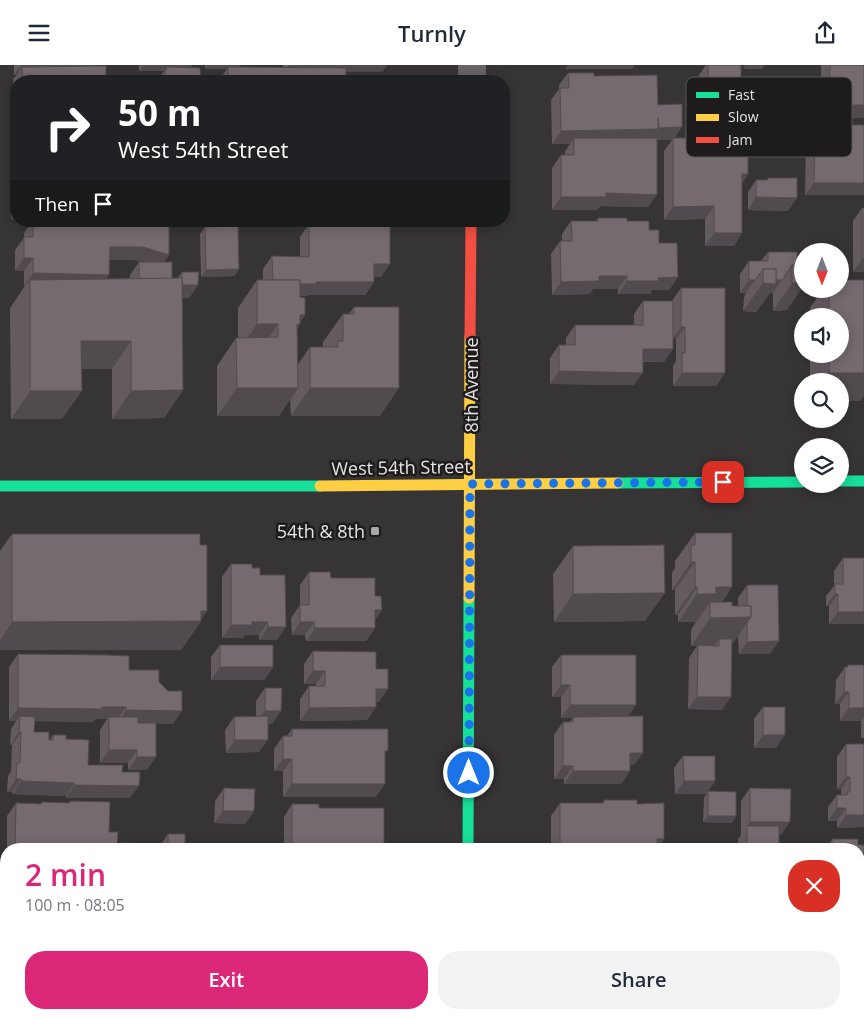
<!DOCTYPE html>
<meta charset="utf-8">
<style>
:root{--surface:#fff;--page:#f2f2f3;--text:#1f2937;--muted:#747a83;--accent:#db2777}
body{margin:0;font-family:"Open Sans",sans-serif;background:var(--page);color:var(--text);height:100vh;display:flex;flex-direction:column;font-size:19px;white-space:nowrap}
*{box-sizing:border-box;margin:0}
p{font-size:16px;color:var(--muted)}
.icon{flex:none;width:28px;height:28px;fill:none;stroke:currentColor;stroke-width:2;stroke-linecap:round;stroke-linejoin:round}
.map{position:relative;flex:1;overflow:hidden}
.panel{position:absolute;left:0px;top:778px;width:865px;height:176px;display:flex;flex-direction:column;background:var(--surface);border-radius:20px 20px 0 0;box-shadow:0 2px 12px #0003}
.panel>*{flex:none}
.top-card{position:absolute;left:10px;top:10px;width:500px;height:152px;border-radius:20px;box-shadow:0 2px 12px #0003;background:#202124;color:#fff;overflow:hidden}
.needle{width:32px;rotate:180deg}
.buttons{position:absolute;left:794px;top:178px;display:grid;gap:10px}
.buttons a{display:grid;place-items:center;width:55px;height:55px;border-radius:50%;background:var(--surface);box-shadow:0 2px 12px #0003;font-size:25px}
.pin{position:absolute;display:grid;place-items:center;width:42px;height:42px;color:#fff;margin:-21px;border-radius:10px;box-shadow:0 2px 8px #0006}
.me{position:absolute;width:55px;margin:-28px;rotate:0deg;stroke-linejoin:round;filter:drop-shadow(0 0 4px #0008)}
.turn{display:flex;align-items:center;gap:18px;height:105px;padding:0 25px;font-size:22px}
.turn .icon{width:65px;height:65px;stroke-width:2.5}
.turn b{display:block;font-size:35px;line-height:42px}
.then{display:flex;align-items:center;height:48px;padding:0 25px;background:#0003;gap:10px;font-size:19px}
.round{display:grid;place-items:center;flex:none;width:52px;height:52px;border-radius:20px;background:var(--page)}
.head{display:flex;align-items:center;justify-content:space-between;height:85px;padding:0 25px}
h1{font-size:30px;font-weight:600;line-height:38px;color:var(--accent)}
.action{display:flex;gap:10px;margin-top:auto;padding:10px 25px}
.action a{flex:1;height:58px;border-radius:20px;background:var(--accent);color:#fff;font-size:20px;font-weight:600;line-height:58px;text-align:center}
.action a+a{background:var(--page);color:var(--text)}
header{display:flex;justify-content:space-between;align-items:center;height:65px;padding:0 25px;background:var(--surface);font-size:22px;font-weight:600}
.map>svg:first-child{display:block}
</style>
<header><svg class="icon" aria-label="menu" viewBox="0 0 24 24"><path d="M4 6h16M4 12h16M4 18h16"/></svg>Turnly<svg class="icon" aria-label="share" viewBox="0 0 24 24"><path d="M12 15V3M7 8l5-5 5 5M5 13v7h14v-7"/></svg></header>
<div class="map">
<svg width="864" height="953" viewBox="0 0 864 953">
<rect width="100%" height="100%" fill="#363435"/>
<g fill="none" stroke-linecap="round" stroke-linejoin="round">
<g stroke="#676567" stroke-width="28">
<polyline points="472,16 472,0"/>
<polyline points="468,953 468,948"/>
</g>
<g stroke="#16e098" stroke-width="11">
<polyline points="840,416 864,416"/>
<polyline points="618,418 802,417"/>
<polyline points="0,421 320,421"/>
<polyline points="468,784 469,533"/>
</g>
<g stroke="#ffcf43" stroke-width="11">
<polyline points="320,421 618,418"/>
<polyline points="469,533 470,272"/>
</g>
<polyline stroke="#f24e42" stroke-width="11" points="470,272 471,156"/>
</g>
<g fill="#645b60" fill-rule="evenodd">
<polygon points="14,0 97,0 96,1 106,14 146,16 16,16 16,82 12,82 11,28 14,25 13,14 17,10 14,10"/>
<polygon points="139,0 192,0 190,3 201,16 156,16 164,6 139,6"/>
<polygon points="205,0 241,0 239,2 283,3 283,0 387,0 382,7 346,7 346,16 219,16 219,15 227,4 205,4"/>
<polygon points="706,0 741,0 741,59 734,70 748,109 742,118 742,168 734,181 705,181 705,154 664,155 664,86 672,75 657,75 648,142 600,141 597,145 552,145 552,103 561,90 565,90 565,86 570,79 552,79 551,35 559,24 559,20 568,8 594,11 658,40 674,73 711,73 712,72 700,72 699,10"/>
<polygon points="821,0 864,0 863,53 825,53 825,49 821,49"/>
<polygon points="767,21 796,51 787,63 758,63 758,34"/>
<polygon points="815,60 864,130 805,130 806,72"/>
<polygon points="16,108 16,155 11,154 11,115"/>
<polygon points="768,113 788,146 748,145 748,127 756,115 767,115"/>
<polygon points="862,143 864,143 864,207 853,207 853,156"/>
<polygon points="598,153 627,156 649,165 659,178 678,212 669,225 652,225 650,229 618,229 618,224 593,224 590,229 552,230 551,189 560,176 562,176 562,169 571,156 596,156"/>
<path d="M23 156H169V190L164 197 172 214H177L182 207 198 220 189 233H182L183 325 164 353 112 354V304H81L62 354H11L10 243 25 221H24V206H15V185L24 173V168L30 160H23ZM110 195H134L142 197H139L130 210V214H106Z"/>
<polygon points="309,159 381,212 374,212 374,217 365,230 308,230 307,231 300,231 305,250 300,257 297,264 298,299 310,282 323,282 323,277 343,249 349,249 354,242 380,351 291,351 290,334 279,351 217,351 217,301 236,273 238,273 238,243 257,215 263,215 263,204 272,191 300,192 300,172"/>
<polygon points="205,162 239,204 234,211 201,212 200,169"/>
<polygon points="768,187 797,200 787,245 773,246 773,228 770,228 756,247 743,246 744,232 746,228 740,228 740,209 749,196 761,196"/>
<polygon points="864,215 864,331 860,336 840,336 840,316 810,316 810,289 840,289 840,251 810,251 810,243 823,224 840,224"/>
<polygon points="681,223 725,308 716,321 673,321 673,301 676,296 676,274 673,274 664,297 643,297 634,320 550,319 550,293 559,280 566,280 566,273 575,260 634,260 634,249 643,236 672,236"/>
<polygon points="695,468 732,522 722,537 732,541 738,541 738,533 747,520 770,589 739,589 738,571 731,580 722,645 688,644 689,593 697,581 691,581 691,565 696,557 678,557 678,550 675,550 675,525 672,525 672,508 675,503 675,496"/>
<polygon points="12,469 201,555 201,556 181,585 0,585 0,486"/>
<polygon points="573,481 645,556 554,557 553,509"/>
<polygon points="843,493 864,559 829,559 829,541 826,541 826,531 834,521 834,506"/>
<polygon points="231,499 252,503 260,510 277,575 259,575 259,570 245,570 243,573 222,573 222,512"/>
<polygon points="309,507 331,513 375,531 382,545 375,555 375,563 366,576 306,576 305,570 292,570 291,553 300,540 300,520"/>
<polygon points="220,580 273,602 264,615 211,615 211,592"/>
<polygon points="313,586 376,604 379,637 376,637 376,642 367,655 300,656 300,634 309,621 316,621 316,619 304,619 304,599"/>
<polygon points="18,589 129,605 159,617 173,659 156,658 147,705 128,705 128,698 100,698 100,665 107,654 95,654 93,657 34,656 34,667 49,675 50,675 53,670 66,674 88,700 122,707 130,733 66,733 66,731 12,729 12,727 7,727 8,711 11,706 12,680 10,680 11,664 16,656 9,656 9,602"/>
<polygon points="561,590 636,640 628,651 634,700 630,700 630,706 621,719 564,719 564,714 554,714 554,670 563,657 569,657 573,653 561,653 561,632 552,632 552,602"/>
<polygon points="848,600 864,600 864,673 861,673 861,656 840,656 840,639 835,639 836,615 845,602 847,602"/>
<polygon points="265,623 281,646 272,659 268,659 259,687 226,688 225,665 234,652 256,651 256,636"/>
<polygon points="763,642 776,683 754,683 754,654"/>
<polygon points="292,664 385,690 376,732 283,732 283,706 274,706 274,684 283,671 287,671"/>
<polygon points="846,679 864,762 837,763 837,756 828,756 828,742 837,730 841,730 841,724 837,724 837,692"/>
<polygon points="683,691 715,716 706,729 675,729 674,703"/>
<polygon points="224,723 254,746 245,759 214,758 215,736"/>
<polygon points="750,723 781,770 779,770 779,784 738,784 738,774 741,770 741,736"/>
<polygon points="708,726 736,751 732,758 703,757 704,733"/>
<polygon points="604,735 637,739 657,784 551,784 551,751 560,738 602,738"/>
<polygon points="70,736 109,767 117,782 120,778 154,784 7,784 7,751 16,738 40,739 42,737 68,738"/>
<polygon points="292,739 319,743 384,784 284,784 284,752"/>
<polygon points="168,769 185,784 159,784 159,782"/>
<polygon points="832,774 858,774 858,780 864,780 864,928 862,928 860,930 859,930 859,784 825,784"/>
<polygon points="7,948 102,948 98,952 84,952 83,953 7,953"/>
<polygon points="152,948 196,953 148,953"/>
<polygon points="228,948 262,948 262,953 224,953"/>
<polygon points="283,948 366,948 362,953 283,953"/>
<polygon points="691,948 739,948 739,953 687,953"/>
<polygon points="834,948 859,948 864,953 830,953"/>
</g>
<g fill="#514a4e">
<polygon points="21,0 97,0 91,8 22,2 17,10 14,10"/>
<polygon points="143,0 192,0 188,6 167,2 164,6 139,6"/>
<polygon points="208,0 241,0 238,4 228,2 227,4 205,4"/>
<polygon points="289,0 339,0 335,5 284,8"/>
<polygon points="340,0 387,0 382,7 335,7"/>
<polygon points="568,0 635,0 632,4 565,4"/>
<polygon points="745,0 765,0 762,4 743,4"/>
<polygon points="830,36 834,36 825,49 821,49"/>
<polygon points="834,40 864,40 864,52 863,53 825,53"/>
<polygon points="767,51 796,51 787,63 758,63"/>
<polygon points="741,59 733,72 713,70 712,72 700,72 709,60"/>
<polygon points="682,62 673,75 673,73 672,75 651,75 574,73 570,79 552,79 561,66 658,64 659,63"/>
<polygon points="16,76 16,82 12,82"/>
<polygon points="742,109 748,109 740,122"/>
<polygon points="814,118 864,118 864,130 805,130"/>
<polygon points="606,128 657,130 648,142 600,141 597,145 552,145 561,132"/>
<polygon points="756,132 797,133 788,146 748,145"/>
<polygon points="714,141 705,154 664,155 673,142"/>
<polygon points="16,146 16,155 11,154"/>
<polygon points="25,156 32,156 30,160 23,160"/>
<polygon points="256,156 366,156 256,157"/>
<polygon points="714,168 742,168 734,181 705,181"/>
<polygon points="110,182 143,182 169,190 160,203 134,195 101,195"/>
<polygon points="24,193 33,193 24,206 15,206"/>
<polygon points="862,194 864,194 864,207 853,207"/>
<polygon points="374,199 390,199 381,212 365,212"/>
<polygon points="239,204 234,211 201,212 206,205"/>
<polygon points="33,208 109,210 100,222 30,215 25,221 24,221"/>
<polygon points="599,211 627,211 618,224 593,224 590,229 552,230 561,217"/>
<polygon points="678,212 669,225 652,225 650,229 618,229 627,216 658,213"/>
<polygon points="749,215 755,215 746,228 740,228"/>
<polygon points="763,215 782,215 773,228 770,228 756,247 743,246 763,218"/>
<polygon points="316,217 374,217 365,230 308,230 307,231 264,232 273,219"/>
<polygon points="802,217 802,223 787,245 773,246 792,218"/>
<polygon points="182,220 198,220 189,233 173,233"/>
<polygon points="300,250 305,250 298,259 300,259 281,288"/>
<polygon points="257,259 278,259 259,287 238,287"/>
<polygon points="681,262 685,262 676,274 672,274"/>
<polygon points="81,276 131,276 112,304 62,304"/>
<polygon points="643,284 673,284 664,297 634,296"/>
<polygon points="559,306 643,308 634,320 550,319"/>
<polygon points="682,308 725,308 716,321 673,321"/>
<polygon points="829,308 864,308 864,331 860,336 840,336 840,316 823,316"/>
<polygon points="237,323 298,323 279,351 217,351"/>
<polygon points="310,323 399,323 380,351 291,351"/>
<polygon points="183,325 164,353 112,354 131,326"/>
<polygon points="30,326 82,326 62,354 11,354"/>
<polygon points="691,497 695,497 675,525 672,525"/>
<polygon points="695,522 697,522 678,550 675,550"/>
<polygon points="716,522 732,522 713,550 710,537 696,557 678,557 697,529"/>
<polygon points="665,528 645,556 554,557 573,529"/>
<polygon points="835,529 838,529 829,541 826,541"/>
<polygon points="375,545 382,545 373,558"/>
<polygon points="201,546 207,546 200,556 201,556 181,585 0,585 0,575 12,557"/>
<polygon points="838,547 864,547 864,559 829,559"/>
<polygon points="751,552 732,580 719,574 714,581 691,581 710,553"/>
<polygon points="252,557 268,557 259,570 245,570 243,573 222,573 231,560"/>
<polygon points="300,557 314,557 305,570 292,570"/>
<polygon points="268,562 286,562 277,575 259,575"/>
<polygon points="315,563 375,563 366,576 306,576"/>
<polygon points="779,576 770,589 739,589 747,577"/>
<polygon points="220,602 273,602 264,615 211,615"/>
<polygon points="313,606 325,606 316,619 304,619"/>
<polygon points="561,620 570,620 561,632 552,632"/>
<polygon points="376,624 388,624 379,637 367,637"/>
<polygon points="844,627 849,627 840,639 835,639"/>
<polygon points="697,632 731,632 722,645 688,644"/>
<polygon points="570,640 636,640 627,653 561,653"/>
<polygon points="102,642 126,642 117,654 109,652 107,654 95,654 93,657 20,656 20,651 16,656 9,656 18,643"/>
<polygon points="376,642 367,655 300,656 309,643"/>
<polygon points="849,643 864,643 864,652 861,656 840,656"/>
<polygon points="126,645 182,646 173,659 117,658"/>
<polygon points="265,646 281,646 272,659 256,659"/>
<polygon points="19,667 21,667 12,680 10,680"/>
<polygon points="763,670 785,670 776,683 754,683"/>
<polygon points="235,675 268,675 259,687 226,688"/>
<polygon points="109,685 137,685 128,698 100,698"/>
<polygon points="630,688 643,688 634,700 621,700"/>
<polygon points="137,692 156,692 147,705 128,705"/>
<polygon points="283,694 292,694 283,706 274,706"/>
<polygon points="563,701 573,701 564,714 554,714"/>
<polygon points="573,706 630,706 621,719 564,719"/>
<polygon points="846,712 850,712 841,724 837,724"/>
<polygon points="16,714 21,714 12,727 7,727"/>
<polygon points="21,716 74,718 66,731 12,729"/>
<polygon points="684,716 715,716 706,729 675,729"/>
<polygon points="292,719 385,719 376,732 283,732"/>
<polygon points="74,720 139,721 130,733 66,733"/>
<polygon points="837,743 846,743 837,756 828,756"/>
<polygon points="223,746 254,746 245,759 214,758"/>
<polygon points="846,750 864,750 864,762 837,763"/>
<polygon points="708,751 736,751 732,758 703,757"/>
<polygon points="750,757 790,757 781,770 747,770 747,761"/>
<polygon points="657,774 664,774 657,784 650,784"/>
<rect x="859" y="838" width="5" height="13"/>
<polygon points="859,917 864,917 864,928 862,928 860,930 859,930"/>
<polygon points="13,948 102,948 98,952 84,952 83,953 9,953"/>
<polygon points="287,948 366,948 362,953 284,953"/>
<polygon points="569,948 645,948 643,950 567,950"/>
</g>
<g fill="#746a70" stroke="#514a4e">
<polygon points="708,0 741,0 741,59 709,60"/>
<polygon points="830,0 864,0 864,40 834,40 834,36 830,36"/>
<polygon points="106,1 106,14 146,14 146,16 20,16 20,15 23,15 22,2"/>
<polygon points="167,2 200,3 201,16 164,16 165,5 166,5"/>
<polygon points="228,2 346,3 346,16 228,16"/>
<polygon points="568,8 594,8 594,11 657,10 658,40 682,39 682,62 659,63 658,53 658,64 561,66 560,23 569,23"/>
<polygon points="815,60 864,60 864,118 814,118"/>
<polygon points="713,70 748,70 748,109 742,109 742,168 714,168 714,141 673,142 673,73 713,73"/>
<polygon points="574,73 657,73 657,130 606,128 606,132 561,132 561,90 574,90"/>
<polygon points="768,113 797,113 797,133 756,132 756,115 768,115"/>
<rect x="862" y="143" width="2" height="51"/>
<polygon points="598,153 627,153 627,156 649,156 649,165 659,165 659,178 677,178 678,212 658,213 659,216 627,216 627,211 599,211 599,216 561,217 560,176 572,176 571,156 598,156"/>
<polygon points="33,156 169,156 169,190 143,182 110,182 109,210 33,208 33,193 24,193 24,172 33,172"/>
<polygon points="309,159 390,159 390,199 374,199 374,217 316,217 316,219 300,219 300,215 273,215 272,191 309,192"/>
<polygon points="238,161 239,204 206,205 205,162"/>
<polygon points="768,187 797,187 797,200 792,200 782,215 776,215 776,204 763,204 755,215 749,215 749,196 768,196"/>
<rect x="139" y="197" width="33" height="17"/>
<polygon points="792,200 802,200 802,217 792,218"/>
<polygon points="763,204 776,204 776,219 763,218"/>
<polygon points="182,207 199,207 198,220 182,220"/>
<polygon points="182,213 183,325 131,326 131,276 81,276 82,326 30,326 30,215"/>
<polygon points="257,215 300,215 300,232 305,233 305,250 300,250 300,259 297,259 298,323 237,323 236,273 278,272 278,259 257,259"/>
<polygon points="840,215 864,215 864,308 829,308 829,289 840,289 840,251 829,251 829,224 840,224"/>
<polygon points="681,223 725,223 725,308 682,308 682,288 685,288 685,262 681,262"/>
<polygon points="643,236 673,236 673,284 643,284 643,308 559,306 559,280 575,280 575,260 643,260"/>
<polygon points="354,242 399,242 399,323 310,323 310,282 338,282 338,276 343,276 343,249 354,249"/>
<polygon points="695,468 732,468 732,522 716,522 716,529 697,529 697,522 695,522 695,497 691,497 691,480 695,480"/>
<polygon points="12,469 200,469 200,480 207,480 207,546 201,546 201,556 12,557"/>
<polygon points="664,480 665,528 573,529 573,481"/>
<polygon points="843,493 864,493 864,547 838,547 838,529 835,529 835,519 843,519"/>
<polygon points="231,499 252,499 252,503 260,503 260,510 285,510 286,562 268,562 268,557 252,557 252,560 231,560"/>
<polygon points="309,507 330,507 331,513 375,513 375,531 381,531 382,545 375,545 375,563 315,563 314,557 300,557 300,540 309,540"/>
<polygon points="747,520 778,520 779,576 747,577 747,558 751,552 751,541 747,541"/>
<polygon points="710,537 732,537 732,541 751,541 751,552 710,553"/>
<polygon points="719,574 732,574 731,632 697,632 698,580 719,581"/>
<rect x="220" y="580" width="53" height="22"/>
<polygon points="313,586 376,587 376,604 388,604 388,624 376,624 376,642 309,643 309,621 325,621 325,606 313,606"/>
<polygon points="18,589 108,590 129,591 129,605 159,605 159,617 168,626 182,626 182,646 126,645 126,642 102,642 102,644 18,643"/>
<polygon points="561,590 636,590 636,640 570,640 570,620 561,620"/>
<polygon points="848,600 864,600 864,643 849,643 849,627 844,627 845,602 848,602"/>
<polygon points="265,623 282,623 281,646 265,646"/>
<rect x="763" y="642" width="22" height="28"/>
<polygon points="20,651 35,652 34,667 49,667 49,675 53,675 53,670 66,670 66,674 89,675 88,700 123,700 122,707 140,707 139,721 74,720 74,718 21,716 21,714 16,714 17,698 20,698 21,667 19,667"/>
<polygon points="268,651 268,675 235,675 234,652"/>
<polygon points="643,651 643,688 630,688 630,706 573,706 573,701 563,701 563,657 573,657 573,652"/>
<polygon points="109,652 138,652 138,658 156,658 156,692 137,692 137,685 109,685"/>
<polygon points="292,664 388,664 388,686 385,686 385,719 292,719 292,694 283,694 283,671 292,671"/>
<polygon points="846,679 864,679 864,750 846,750 846,743 837,743 837,730 847,730 847,727 850,727 850,712 846,712"/>
<polygon points="683,691 715,691 715,716 684,716"/>
<polygon points="224,723 255,724 254,746 223,746"/>
<polygon points="750,723 791,724 790,757 750,757"/>
<polygon points="708,726 736,727 736,751 708,751"/>
<polygon points="604,735 637,735 637,739 664,738 664,774 657,774 657,784 560,784 560,738 604,738"/>
<polygon points="70,736 110,737 109,767 118,767 117,784 15,784 16,738 42,739 42,737 70,738"/>
<polygon points="292,739 319,739 319,743 384,743 384,784 292,784"/>
<rect x="747" y="761" width="32" height="23"/>
<rect x="168" y="769" width="17" height="15"/>
<polygon points="832,774 858,774 858,780 864,780 864,838 859,838 859,784 832,784"/>
<polygon points="120,778 154,779 154,784 120,784"/>
<rect x="859" y="843" width="5" height="74"/>
<polygon points="859,944 864,944 864,953 837,953 837,948 859,948"/>
<rect x="153" y="948" width="43" height="5"/>
<rect x="230" y="948" width="32" height="5"/>
<rect x="695" y="948" width="44" height="5"/>
</g>
<g fill="none" stroke-linecap="round" stroke-linejoin="round">
<polyline stroke="#1a73e8" stroke-width="9" stroke-dasharray="0 16.2" points="469,708 470,419 723,417"/>
</g>
<rect fill="#a8a6a7" stroke="#1d1b1c" stroke-width="2" x="370" y="461" width="10" height="10" rx="2.5"/>
<g text-anchor="middle" dominant-baseline="central" stroke-width="5" stroke-linejoin="round" paint-order="stroke">
<g font-size="18" fill="#e6e3e5" stroke="#1d1b1c">
<text transform="translate(471 320) rotate(-90)">8th Avenue</text>
<text transform="translate(401 402) rotate(-1)">West 54th Street</text>
</g>
<g font-size="18" fill="#e6e3e5" stroke="#1d1b1c" text-anchor="end">
<text x="365" y="466">54th &amp; 8th</text>
</g>
</g>
<rect x="686" y="12" width="166" height="80" rx="8" fill="#1d1b1c" stroke="#595758" stroke-width="1"/>
<rect x="696" y="27" width="23" height="6" fill="#16e098"/>
<rect x="696" y="49" width="23" height="7" fill="#ffcf43"/>
<rect x="696" y="72" width="23" height="6" fill="#f24e42"/>
<g font-size="14" fill="#e6e3e5">
<text x="728" y="35">Fast</text>
<text x="728" y="57">Slow</text>
<text x="728" y="80">Jam</text>
</g>
</svg>
<div class="buttons">
<a><svg class="needle" viewBox="-14 -14 28 28"><path d="M0-13l5 13h-10z" fill="#e53935"/><path d="M0 13l5-13h-10z" fill="#747a83"/></svg></a>
<a><svg class="icon" aria-label="sound" viewBox="0 0 24 24"><path d="M4 9h4l5-4v14l-5-4H4zM17 9q2 3 0 6"/></svg></a>
<a><svg class="icon" aria-label="search" viewBox="0 0 24 24"><circle cx="10" cy="10" r="6"/><path d="M15 15l6 6"/></svg></a>
<a><svg class="icon" aria-label="layers" viewBox="0 0 24 24"><path d="M12 4l9 5-9 5-9-5zM3 14l9 5 9-5"/></svg></a>
</div>
<div class="pin" style="left:723px;top:417px;background:#d93025"><svg class="icon" aria-label="arrive" viewBox="0 0 24 24"><path d="M6 21V4h12l-3 4 3 4H6"/></svg></div>
<svg class="me" style="left:469px;top:708px" viewBox="-20 -20 40 40"><circle r="17" fill="#1a73e8" stroke="#fff" stroke-width="3"/><path d="M0-11L8 9 0 5-8 9z" fill="#fff"/></svg>
<div class="top-card">
<div class="turn"><svg class="icon" aria-label="right" viewBox="0 0 24 24"><path d="M7 20v-9h11M14 6l5 5-5 5"/></svg><div><b>50 m</b>West 54th Street</div></div>
<div class="then">Then<svg class="icon" aria-label="arrive" viewBox="0 0 24 24"><path d="M6 21V4h12l-3 4 3 4H6"/></svg></div>
</div>
<section class="panel">
<div class="head"><div><h1>2 min</h1><p>100 m · 08:05</p></div><a class="round" style="background:#d93025;color:#fff"><svg class="icon" aria-label="close" viewBox="0 0 24 24"><path d="M6 6l12 12M18 6L6 18"/></svg></a></div>
<div class="action"><a>Exit</a><a>Share</a></div>
</section>
</div>
